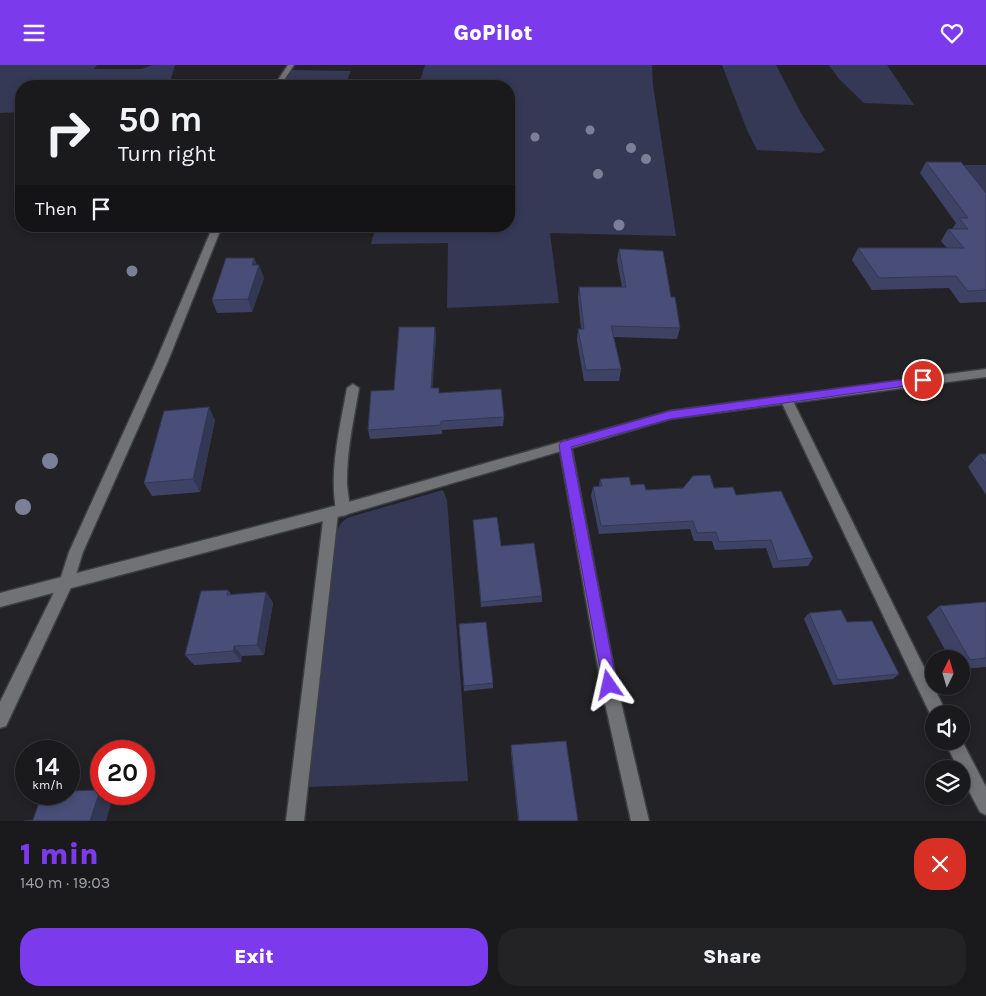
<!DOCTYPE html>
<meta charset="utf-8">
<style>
:root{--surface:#1a1a1d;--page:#232326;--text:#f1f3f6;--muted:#9fa1a4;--line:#38383b;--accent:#7c3aed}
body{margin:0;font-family:Karla,sans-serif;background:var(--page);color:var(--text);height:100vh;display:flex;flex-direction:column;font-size:19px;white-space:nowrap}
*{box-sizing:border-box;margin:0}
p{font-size:16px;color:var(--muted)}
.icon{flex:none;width:28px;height:28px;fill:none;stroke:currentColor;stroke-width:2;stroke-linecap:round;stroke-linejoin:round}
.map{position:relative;height:756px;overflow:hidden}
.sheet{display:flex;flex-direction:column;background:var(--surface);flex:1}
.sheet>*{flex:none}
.hud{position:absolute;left:15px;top:15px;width:500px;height:152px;border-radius:20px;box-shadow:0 2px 8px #0003,0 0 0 1px var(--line);background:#1a1a1d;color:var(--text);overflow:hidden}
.needle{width:32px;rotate:5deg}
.controls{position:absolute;left:925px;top:585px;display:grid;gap:10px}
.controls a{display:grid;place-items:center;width:45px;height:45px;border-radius:50%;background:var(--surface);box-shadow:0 2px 8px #0003,0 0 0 1px var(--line);font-size:25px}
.speed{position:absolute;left:15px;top:675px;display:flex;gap:10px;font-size:25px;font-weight:700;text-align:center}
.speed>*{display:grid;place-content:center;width:65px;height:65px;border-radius:50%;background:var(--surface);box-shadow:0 2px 8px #0003,0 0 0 1px var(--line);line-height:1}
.speed small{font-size:12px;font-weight:400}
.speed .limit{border:8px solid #d22;background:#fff;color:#111}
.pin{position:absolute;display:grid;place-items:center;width:42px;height:42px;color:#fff;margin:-21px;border:2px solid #fff;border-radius:50%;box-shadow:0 1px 5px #0007}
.me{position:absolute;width:55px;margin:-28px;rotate:349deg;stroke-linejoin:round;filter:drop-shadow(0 0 4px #0008)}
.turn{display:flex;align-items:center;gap:18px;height:105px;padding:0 20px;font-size:22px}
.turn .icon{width:65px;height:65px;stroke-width:2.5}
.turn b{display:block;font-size:35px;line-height:42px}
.then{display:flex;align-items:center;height:48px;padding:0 20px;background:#0003;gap:10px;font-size:19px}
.round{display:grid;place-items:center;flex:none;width:52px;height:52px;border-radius:20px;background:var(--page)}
.headline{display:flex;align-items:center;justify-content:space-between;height:85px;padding:0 20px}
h1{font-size:30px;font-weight:800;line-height:38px;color:var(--accent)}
.primary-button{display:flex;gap:10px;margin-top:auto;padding:10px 20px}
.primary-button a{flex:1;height:58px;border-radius:20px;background:var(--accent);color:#fff;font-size:20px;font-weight:800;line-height:58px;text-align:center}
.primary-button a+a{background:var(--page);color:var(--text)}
header{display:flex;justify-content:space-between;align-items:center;height:65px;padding:0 20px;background:var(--accent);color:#fff;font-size:22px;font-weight:800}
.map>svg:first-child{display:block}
</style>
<header><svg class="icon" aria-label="menu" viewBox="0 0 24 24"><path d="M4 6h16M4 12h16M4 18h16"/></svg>GoPilot<svg class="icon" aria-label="heart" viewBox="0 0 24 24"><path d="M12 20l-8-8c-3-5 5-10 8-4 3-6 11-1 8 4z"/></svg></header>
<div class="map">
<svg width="986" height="756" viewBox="0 0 986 756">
<rect width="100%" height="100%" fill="#232327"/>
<g fill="#353955">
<polygon points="0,0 97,0 94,4 141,4 153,0 175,0 171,13 173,18 193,21 21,21 21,47 0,48"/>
<polygon points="425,0 652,0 653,20 676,171 550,168 559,238 447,243 448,178 371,179 376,161 509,161 509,21 282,21 291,5 351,6 345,20 400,21 420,16"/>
<polygon points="722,0 776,0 802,50 825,85 821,88 757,85 747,65"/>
<polygon points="829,0 887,0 914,40 864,38 839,14"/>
<polygon points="959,100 986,100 986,133"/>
<path d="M443 425 447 435 468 716 307 722 336 469C339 460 341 456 350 452Z"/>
</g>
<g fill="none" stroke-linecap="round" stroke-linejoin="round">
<defs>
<g id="service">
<polygon points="288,0 294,0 280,21 274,21"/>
<polygon points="213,161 222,161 168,296 83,487 74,516 6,661 0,663 0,637 60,515 69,487 156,296"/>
<path d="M353 319 359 323C354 353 347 384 347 415 346 425 352 440 348 449L343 451 338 448 304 756H286L324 448 326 444 331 442 336 445C329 404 340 363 347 323Z"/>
<polygon points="786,330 792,334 947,649 934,649 933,655 780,334"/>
<polygon points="565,375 569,377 571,380 617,620 649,756 631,756 601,620 559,380 561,377"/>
<polygon points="961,674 986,722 986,750 980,747 961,711 961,704 958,704 945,676 961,676"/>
</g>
<polygon id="minor" points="986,304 986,312 670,354 331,454 0,542 0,528 331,442 670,346"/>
</defs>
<use href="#service" stroke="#3e3f42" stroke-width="3"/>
<use href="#minor" stroke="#3e3f42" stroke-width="3"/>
<use href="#service" fill="#717276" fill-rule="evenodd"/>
<use href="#minor" fill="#717276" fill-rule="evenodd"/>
</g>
<g fill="#7c7f98">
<circle cx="590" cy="65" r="4.5"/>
<circle cx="535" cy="72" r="4.5"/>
<circle cx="631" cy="83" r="5"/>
<circle cx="646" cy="94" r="5"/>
<circle cx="598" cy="109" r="5"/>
<circle cx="619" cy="160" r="5.5"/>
<circle cx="132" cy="206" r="5.5"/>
<circle cx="50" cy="396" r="8"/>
<circle cx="23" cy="442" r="8"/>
</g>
<g fill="#3e4366">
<polygon points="926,97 986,128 986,237 960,238 949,223 872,225 852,195 858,183 947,183 941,176 948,164 952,164 956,158 920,108"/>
<polygon points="619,184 671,232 680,263 677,274 614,272 621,304 619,316 584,316 577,275 578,264 581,264 578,233 579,222 622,222 617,195"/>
<polygon points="254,193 257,200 264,213 252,247 217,248 212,235"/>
<polygon points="436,271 432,323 440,328 504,352 503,361 442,365 442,369 370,374 368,365"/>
<polygon points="215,355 200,427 152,431 144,418"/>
<polygon points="979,389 986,389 986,430 968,402"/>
<polygon points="600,414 631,420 646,425 714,423 736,430 813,493 808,501 773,503 766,483 715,485 712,476 694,476 690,464 599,469 591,430 593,422 599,421"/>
<polygon points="473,455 501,481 542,531 542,537 481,542"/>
<polygon points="228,525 231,529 266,527 273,538 264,590 242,591 241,597 194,600 185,590"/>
<polygon points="986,537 986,602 961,604 961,594 950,594 927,552 939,541"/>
<polygon points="809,548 847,557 899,609 893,614 833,620 804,554"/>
<polygon points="459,559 493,618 493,623 464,626"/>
<polygon points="511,680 578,756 518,756 511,688"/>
</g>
<g fill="#323753">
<polygon points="254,193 258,204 259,200 264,213 252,247 248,234 252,200"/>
<polygon points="435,262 436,271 432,332 431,323"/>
<polygon points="209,342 215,355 200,427 193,414"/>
<polygon points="266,527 273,538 264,590 257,580"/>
<polygon points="234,581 242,591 241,597 233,586"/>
<polygon points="100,725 101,725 101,729 107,729 113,732 106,756 90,756"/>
</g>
<g fill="#484e77" stroke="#323753">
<polygon points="926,97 961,97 986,128 986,225 968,226 956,211 879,213 858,183 964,183 948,164 968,164 959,153 968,153"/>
<polygon points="619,184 663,186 671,232 675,232 680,263 611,261 621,304 586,305 578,264 584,264 579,222 626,222"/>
<polygon points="226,193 254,193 252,200 259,200 248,234 212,235"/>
<polygon points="399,262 435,262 431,323 439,323 439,328 501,324 504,352 441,356 441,360 368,365 371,326 394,325"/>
<polygon points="209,342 193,414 144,418 164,346"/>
<polygon points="979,389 986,389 986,399"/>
<polygon points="710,410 714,423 733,422 736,430 781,426 813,493 778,496 771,475 719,477 716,467 697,468 693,456 601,461 593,422 602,421 600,414 629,412 631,420 644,419 646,425 683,423 693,411"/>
<polygon points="497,452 501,481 534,478 542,531 481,537 473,455"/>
<polygon points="228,525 227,530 266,527 257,580 234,581 233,586 185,590 201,526"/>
<polygon points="986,537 986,593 970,595 939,541"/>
<polygon points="841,545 847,557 872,556 899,609 838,615 809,548"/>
<polygon points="486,557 493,618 464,621 459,559"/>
<polygon points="566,676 578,756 519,756 511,680"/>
<polygon points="100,725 90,756 24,756 33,755 42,729 69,729 69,726"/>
</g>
<polygon fill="#7c3aed" stroke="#51269a" points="923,312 929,315 927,318 670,354 571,382 617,620 614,625 609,627 604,625 559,380 561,377 670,346"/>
</svg>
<div class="controls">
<a><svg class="needle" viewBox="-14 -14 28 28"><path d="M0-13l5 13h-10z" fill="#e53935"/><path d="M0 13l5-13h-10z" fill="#9fa1a4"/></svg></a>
<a><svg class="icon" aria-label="sound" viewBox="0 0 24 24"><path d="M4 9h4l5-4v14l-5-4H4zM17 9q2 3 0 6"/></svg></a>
<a><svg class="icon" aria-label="layers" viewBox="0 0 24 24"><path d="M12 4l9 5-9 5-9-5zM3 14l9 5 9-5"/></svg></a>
</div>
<div class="speed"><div>14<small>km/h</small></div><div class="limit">20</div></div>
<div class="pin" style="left:923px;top:315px;background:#d93025"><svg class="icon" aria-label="arrive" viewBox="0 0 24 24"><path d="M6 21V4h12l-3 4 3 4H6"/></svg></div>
<svg class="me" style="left:609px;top:620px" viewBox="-20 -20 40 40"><path d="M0-17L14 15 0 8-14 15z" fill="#7c3aed" stroke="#fff" stroke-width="4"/></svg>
<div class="hud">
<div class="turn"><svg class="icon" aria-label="right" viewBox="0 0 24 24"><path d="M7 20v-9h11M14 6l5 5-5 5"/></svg><div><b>50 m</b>Turn right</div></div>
<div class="then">Then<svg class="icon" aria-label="arrive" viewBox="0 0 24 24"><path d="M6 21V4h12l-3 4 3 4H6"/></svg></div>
</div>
</div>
<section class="sheet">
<div class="headline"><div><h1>1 min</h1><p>140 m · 19:03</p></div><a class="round" style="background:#d93025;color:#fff"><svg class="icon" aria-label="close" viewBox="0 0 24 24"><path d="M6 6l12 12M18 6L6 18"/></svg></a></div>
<div class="primary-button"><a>Exit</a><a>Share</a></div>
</section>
